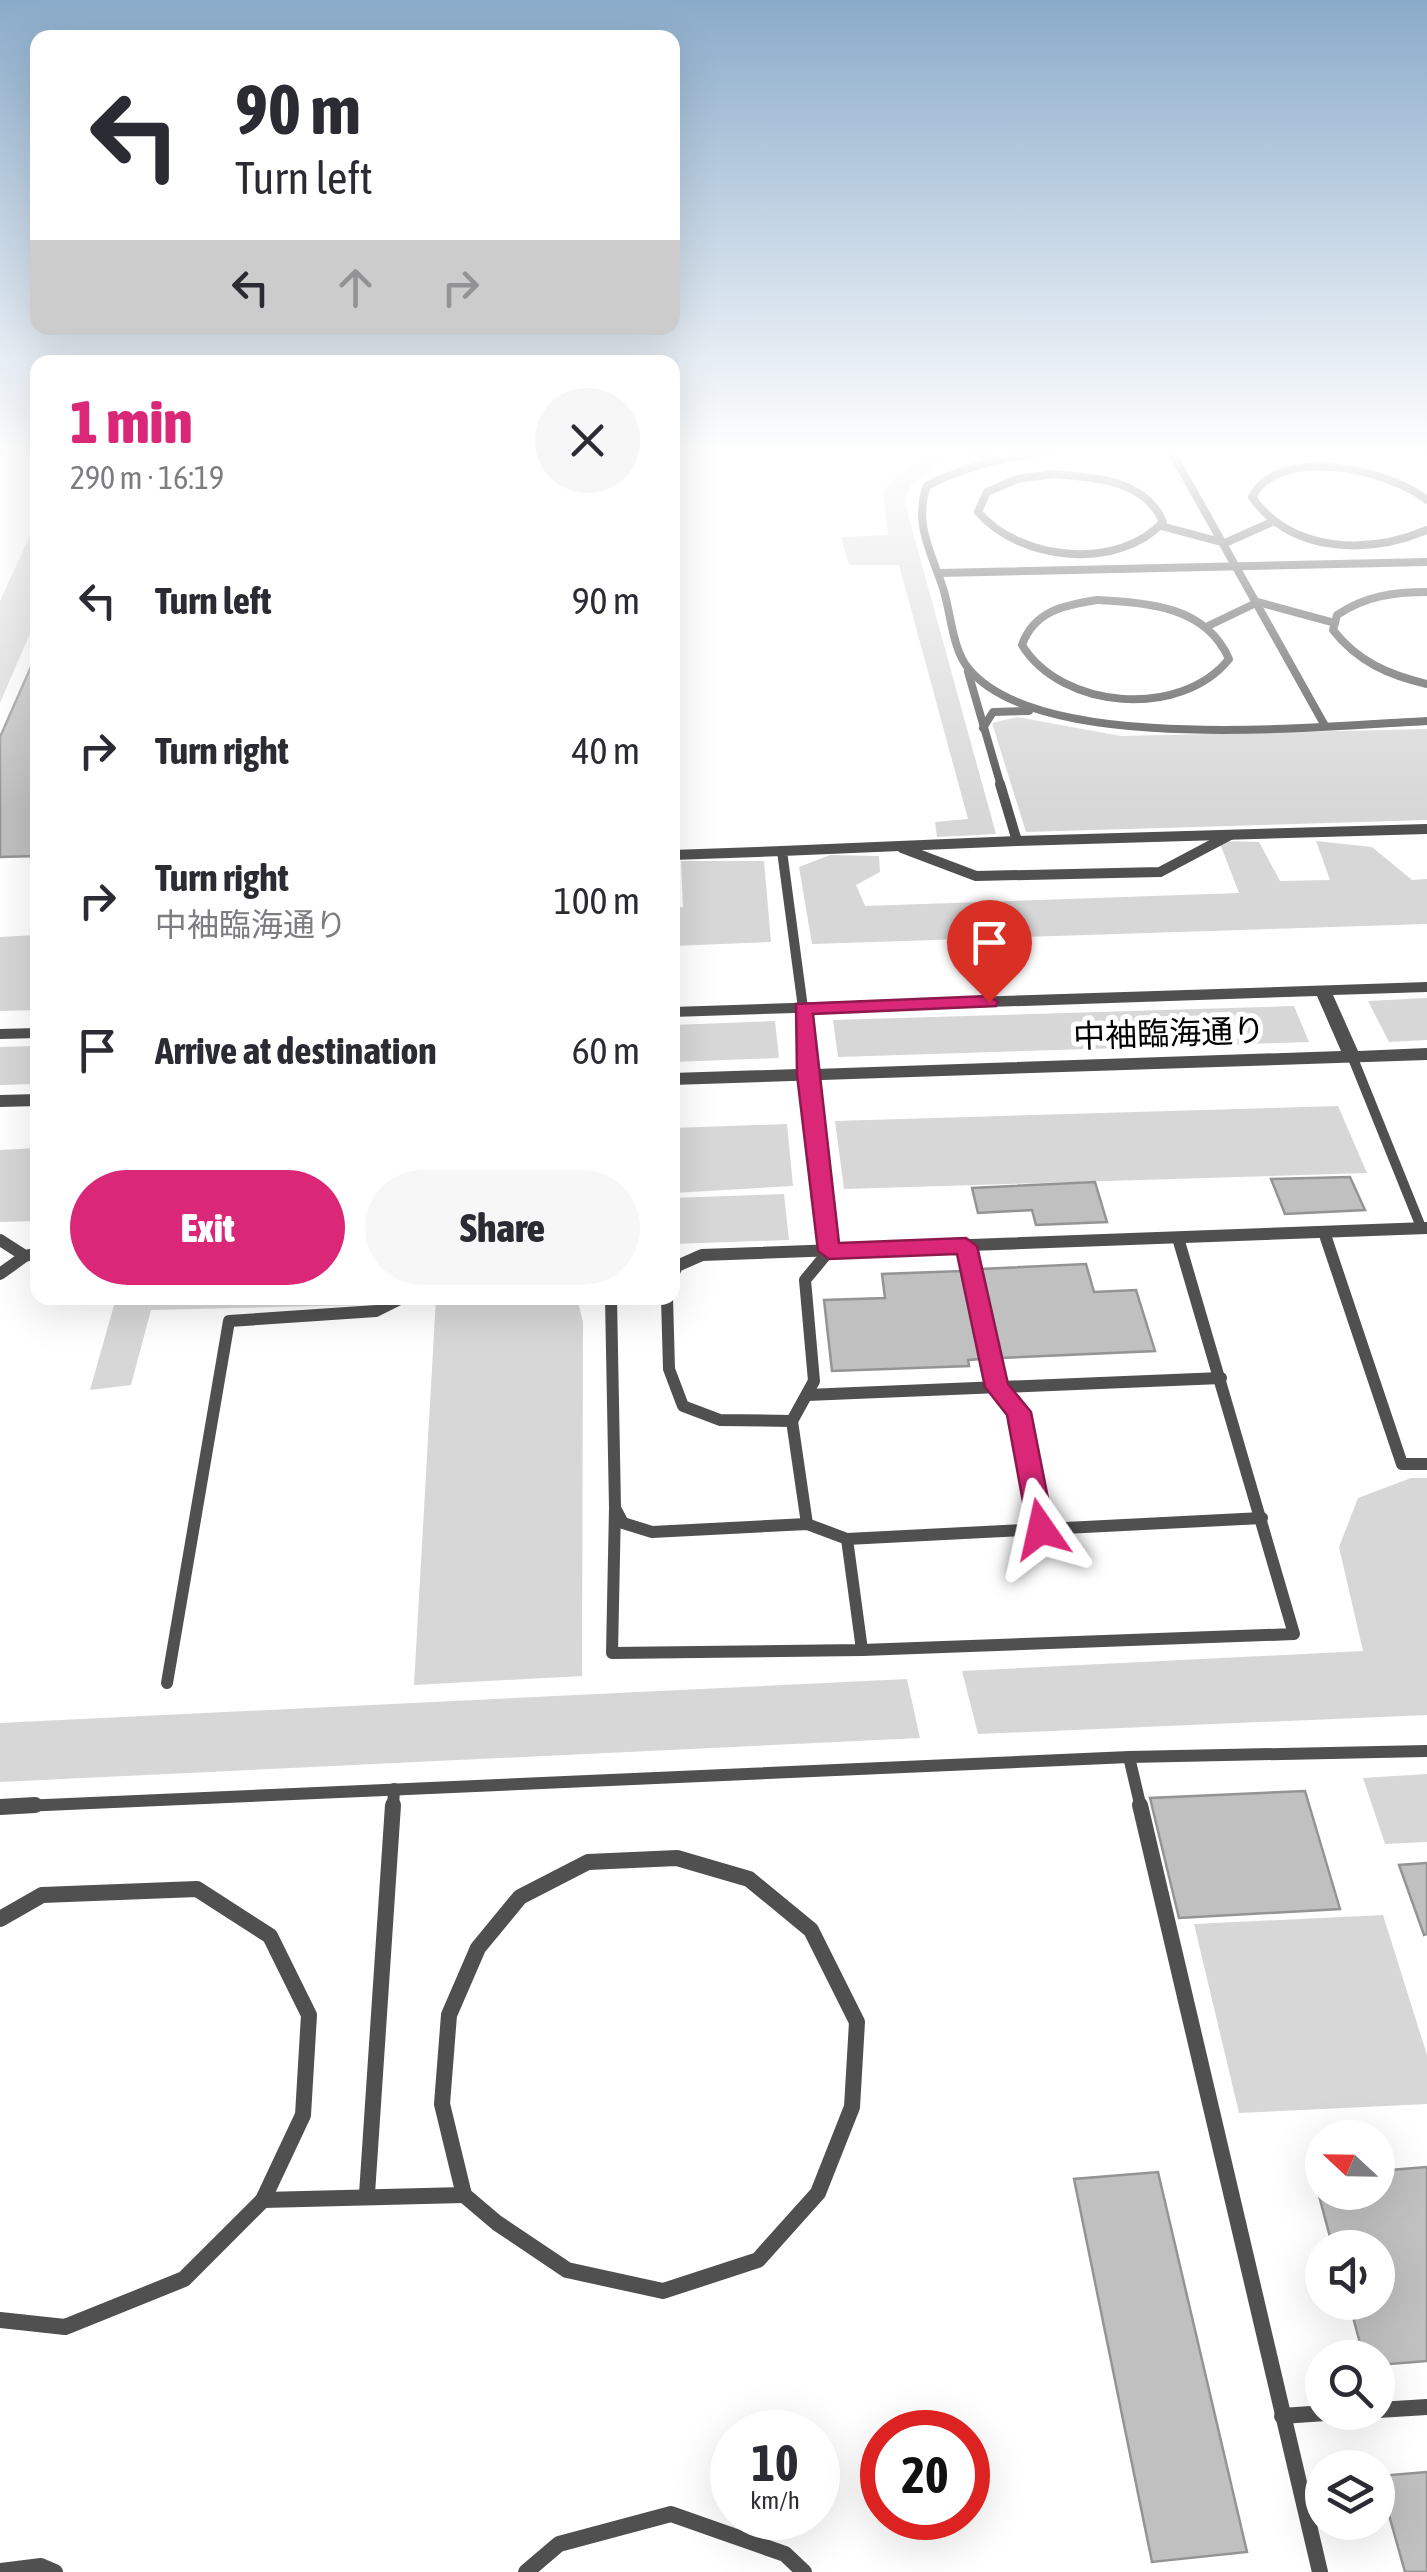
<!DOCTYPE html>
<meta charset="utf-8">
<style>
:root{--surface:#fff;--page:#f7f7f7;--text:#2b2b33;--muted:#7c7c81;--accent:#db2777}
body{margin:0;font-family:"Asap Condensed","Noto Sans JP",sans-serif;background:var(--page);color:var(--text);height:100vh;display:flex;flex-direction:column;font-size:38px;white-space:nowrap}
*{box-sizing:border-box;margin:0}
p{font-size:32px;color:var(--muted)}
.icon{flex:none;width:55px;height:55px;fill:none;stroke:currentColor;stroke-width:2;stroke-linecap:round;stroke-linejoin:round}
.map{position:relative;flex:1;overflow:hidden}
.drawer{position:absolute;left:30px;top:355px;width:650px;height:950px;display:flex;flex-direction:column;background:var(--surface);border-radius:20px;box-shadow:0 10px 40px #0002}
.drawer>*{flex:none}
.banner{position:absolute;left:30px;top:30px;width:650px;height:305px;border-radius:20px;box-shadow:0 10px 40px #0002;background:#fff;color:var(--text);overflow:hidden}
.needle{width:65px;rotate:292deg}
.fabs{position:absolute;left:1305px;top:2120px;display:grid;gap:20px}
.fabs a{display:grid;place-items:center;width:90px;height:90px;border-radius:50%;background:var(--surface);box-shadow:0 10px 40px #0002;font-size:50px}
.speed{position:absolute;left:710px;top:2410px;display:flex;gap:20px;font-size:50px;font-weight:700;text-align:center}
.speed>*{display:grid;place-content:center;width:130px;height:130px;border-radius:50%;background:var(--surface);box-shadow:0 10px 40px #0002;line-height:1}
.speed small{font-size:25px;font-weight:400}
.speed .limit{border:15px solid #d22;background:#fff;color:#111}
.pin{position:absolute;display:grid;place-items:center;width:85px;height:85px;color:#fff;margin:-102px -42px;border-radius:50% 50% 50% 0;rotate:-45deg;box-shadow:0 0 10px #0007}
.pin .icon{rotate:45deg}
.me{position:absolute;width:110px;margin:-55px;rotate:349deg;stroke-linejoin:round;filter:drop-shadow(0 0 8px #0008)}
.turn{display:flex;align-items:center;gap:35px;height:210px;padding:0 40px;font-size:45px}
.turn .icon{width:130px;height:130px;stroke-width:2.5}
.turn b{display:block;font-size:70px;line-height:85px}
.lanes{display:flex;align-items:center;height:95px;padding:0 40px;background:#0003;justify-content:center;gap:50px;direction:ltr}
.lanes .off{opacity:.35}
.round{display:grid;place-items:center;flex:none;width:105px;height:105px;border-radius:52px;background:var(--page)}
.summary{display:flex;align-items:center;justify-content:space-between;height:170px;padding:0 40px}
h1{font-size:60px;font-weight:800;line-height:75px;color:var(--accent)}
.action{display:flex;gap:20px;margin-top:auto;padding:20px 40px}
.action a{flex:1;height:115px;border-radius:60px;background:var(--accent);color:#fff;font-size:40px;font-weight:800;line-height:115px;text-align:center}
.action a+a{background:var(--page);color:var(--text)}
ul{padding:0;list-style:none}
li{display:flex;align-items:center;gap:30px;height:150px;padding:0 40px}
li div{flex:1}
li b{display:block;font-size:38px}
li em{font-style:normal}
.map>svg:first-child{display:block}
</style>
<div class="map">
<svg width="1427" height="2572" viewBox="0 0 1427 2572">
<rect width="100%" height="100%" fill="#fff"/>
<g fill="#d7d7d7">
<polygon points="831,450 931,450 949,459 911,485 904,500 996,834 937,837 935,822 968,819 899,565 849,565 841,537 888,535 883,491 896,475 923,458"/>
<polygon points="37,520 37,617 0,703 0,601"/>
<polygon points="1017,717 1121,736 1427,729 1427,820 1026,832 992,723"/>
<polygon points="1219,841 1259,842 1280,881 1330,880 1316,841 1372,847 1412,880 1427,879 1427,924 812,944 799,867 830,855 879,856 880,872 856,885 865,906 1239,893"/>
<polygon points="681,861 764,861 771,942 673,946 673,908 683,907"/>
<polygon points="37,935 34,958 37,959 37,1010 0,1011 0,937"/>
<polygon points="1427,998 1427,1040 1389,1042 1368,1001"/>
<polygon points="1294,1006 1309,1042 838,1057 833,1020"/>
<polygon points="775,1021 779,1058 673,1062 673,1025"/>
<polygon points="37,1046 37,1084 0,1085 0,1047"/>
<polygon points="1338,1106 1367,1173 844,1189 835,1121"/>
<polygon points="787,1124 793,1186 673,1193 673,1128"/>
<polygon points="37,1148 37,1221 0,1222 0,1150"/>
<polygon points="784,1194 789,1240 673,1244 673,1198"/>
<polygon points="116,1298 373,1298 362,1305 151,1310 131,1385 90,1390"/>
<polygon points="436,1298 577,1298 583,1322 582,1676 414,1685"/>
<polygon points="1411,1478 1427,1478 1427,1715 978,1734 962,1671 1363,1651 1339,1547 1358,1498"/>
<polygon points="907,1679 920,1738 0,1782 0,1723"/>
<polygon points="1427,1774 1427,1842 1385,1844 1363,1778"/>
<polygon points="1383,1915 1427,2055 1427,2104 1239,2113 1194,1924"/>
</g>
<g fill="#c0c0c0" stroke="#949494" stroke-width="2.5">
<polygon points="38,651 38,856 0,857 0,737"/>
<polygon points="1350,1177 1365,1210 1285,1214 1271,1179"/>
<polygon points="1095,1182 1107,1222 1036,1225 1032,1210 978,1213 972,1188"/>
<polygon points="1086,1264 1094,1292 1136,1290 1155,1351 1001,1358 981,1269"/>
<polygon points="961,1271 981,1359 968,1360 969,1366 832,1371 824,1300 885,1298 882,1274"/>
<polygon points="1305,1791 1340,1909 1179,1918 1150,1798"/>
<polygon points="1427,1863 1427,1934 1424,1935 1399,1865"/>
<polygon points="1427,2167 1427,2361 1378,2365 1378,2358 1364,2358 1349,2302 1378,2302 1378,2248 1333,2248 1318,2192 1378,2192 1378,2171"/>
<polygon points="1158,2172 1247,2552 1152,2562 1074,2179"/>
<polygon points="1427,2472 1427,2572 1405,2572 1378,2476"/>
</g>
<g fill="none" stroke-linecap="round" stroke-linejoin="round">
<g stroke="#505050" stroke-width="8">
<polyline points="955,450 993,454"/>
<path d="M1237 450C1135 451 1020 437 927 486 913 523 932 554 943 588 951 613 952 648 968 668 1039 756 1321 726 1427 721"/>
<polyline points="1171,451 1324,724"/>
<path d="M1054 474C1095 478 1145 479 1163 522 1118 571 1020 561 978 512L987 492 1017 479Z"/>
<path d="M1427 500C1390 470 1279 444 1252 497 1291 553 1368 555 1427 530"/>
<polyline points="1161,526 1225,543 1272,522"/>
<polyline points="939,573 1427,562"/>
<path d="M1427 592C1394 592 1365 596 1337 615L1333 630C1358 662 1389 675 1427 684"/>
<path d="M1097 600C1149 603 1206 606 1229 659 1181 719 1062 710 1022 645 1034 611 1064 605 1097 600Z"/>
<polyline points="1208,626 1258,602 1335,623"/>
<polyline points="968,672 1001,786"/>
<polyline points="983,728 993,712 1029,711"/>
</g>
<g stroke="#505050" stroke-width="10">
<polyline points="1000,784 1017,841 1427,829"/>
<polyline points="902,848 976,876 1160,872 1230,835"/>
<polyline points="672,855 782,851"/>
<polyline points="803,1008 782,851 1017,841"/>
<polyline points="1352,1056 1421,1227"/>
<polyline points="807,1075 826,1227"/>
</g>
<g stroke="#505050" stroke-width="12">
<polyline points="1324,1232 1402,1464 1427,1464"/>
<polyline points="0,1240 25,1256"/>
<polyline points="966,1246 997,1387 1018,1412 1041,1529"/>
<polyline points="0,1274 25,1256 38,1253"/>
<polyline points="672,1277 677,1266 702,1255 1427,1228"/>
<polyline points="611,1298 615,1508"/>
<polyline points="667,1298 669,1369 683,1406 720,1420 792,1421"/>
<polyline points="807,1395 1221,1378"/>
<polygon points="615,1508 623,1523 652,1532 807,1524 847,1539 862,1650 612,1653"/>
<polyline points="807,1524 792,1421 814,1381 805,1280 829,1251 826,1225"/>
<polyline points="847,1539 1262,1518"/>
<polyline points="862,1650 1294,1634 1178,1238"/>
<polyline points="167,1683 229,1321 376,1311 402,1298"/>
<polyline points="1129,1757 1141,1808"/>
<polyline points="0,1807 1129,1757 1427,1751"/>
<polyline points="393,1808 394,1789"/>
</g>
<g stroke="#505050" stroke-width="16">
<polyline points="1140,1805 1320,2572"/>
<polyline points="0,1807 35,1805"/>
<polygon points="677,1858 749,1879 811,1930 857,2022 852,2107 818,2193 758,2260 663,2291 567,2270 497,2223 464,2195 442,2104 449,2015 478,1948 520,1897 588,1862"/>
<polyline points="0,1919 42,1895 197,1889 270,1936 309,2015 303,2115 263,2200 184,2279 65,2327 0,2320"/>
<polyline points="367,2194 393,1805"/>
<polyline points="263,2200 464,2195"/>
<polyline points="1378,2410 1427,2407"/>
<polyline points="1282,2416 1340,2412"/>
<polyline points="0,2571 41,2566 55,2572"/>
<polyline points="526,2572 559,2544 671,2514 785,2554 804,2572"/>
</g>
<g fill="#505050" fill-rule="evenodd">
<path d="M1427 982V992L1333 995 1358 1051 1427 1048V1060L672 1085V1073L798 1069 795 1013 672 1017V1007ZM1317 996 1341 1051 815 1069 812 1013Z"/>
<polygon points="38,1028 38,1038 0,1039 0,1029"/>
<polygon points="38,1094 38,1106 0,1107 0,1095"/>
</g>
</g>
<linearGradient id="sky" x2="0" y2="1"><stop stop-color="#8aabca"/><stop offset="0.56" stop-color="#fff"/><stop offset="1" stop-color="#fff" stop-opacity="0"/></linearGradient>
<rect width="1427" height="810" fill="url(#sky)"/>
<polygon fill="#db2777" stroke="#8e194d" stroke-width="2.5" points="989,996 998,1002 996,1006 813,1014 839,1243 966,1238 977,1246 1008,1384 1031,1412 1054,1529 1041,1540 1028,1529 1007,1415 985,1387 957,1254 829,1259 818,1251 797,1075 796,1004"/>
<g text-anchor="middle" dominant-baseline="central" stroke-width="10" stroke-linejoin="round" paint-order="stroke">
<g font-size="32" fill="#000" stroke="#fff">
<text transform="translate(1169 1033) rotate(-2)">中袖臨海通り</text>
</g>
</g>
</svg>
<div class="fabs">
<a><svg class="needle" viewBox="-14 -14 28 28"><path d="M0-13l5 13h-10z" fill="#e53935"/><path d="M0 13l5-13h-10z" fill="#7c7c81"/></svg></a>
<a><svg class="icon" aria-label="sound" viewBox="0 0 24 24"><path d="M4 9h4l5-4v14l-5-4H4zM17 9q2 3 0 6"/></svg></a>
<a><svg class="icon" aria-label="search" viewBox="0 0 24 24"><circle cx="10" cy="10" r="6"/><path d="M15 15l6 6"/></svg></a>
<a><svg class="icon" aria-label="layers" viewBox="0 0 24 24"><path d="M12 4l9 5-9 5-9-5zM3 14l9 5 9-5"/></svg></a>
</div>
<div class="speed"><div>10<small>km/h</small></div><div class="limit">20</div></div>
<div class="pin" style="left:989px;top:1002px;background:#d93025"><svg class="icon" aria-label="arrive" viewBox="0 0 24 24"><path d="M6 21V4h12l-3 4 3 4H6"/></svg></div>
<svg class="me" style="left:1041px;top:1529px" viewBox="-20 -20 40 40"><path d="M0-17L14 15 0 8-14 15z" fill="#db2777" stroke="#fff" stroke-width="4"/></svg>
<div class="banner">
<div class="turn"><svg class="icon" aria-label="left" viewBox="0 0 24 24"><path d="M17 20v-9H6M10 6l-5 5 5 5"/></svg><div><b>90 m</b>Turn left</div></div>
<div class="lanes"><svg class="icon" aria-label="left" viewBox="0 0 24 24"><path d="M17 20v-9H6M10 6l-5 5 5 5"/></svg><svg class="icon off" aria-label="ahead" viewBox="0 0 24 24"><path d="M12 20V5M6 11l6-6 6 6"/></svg><svg class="icon off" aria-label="right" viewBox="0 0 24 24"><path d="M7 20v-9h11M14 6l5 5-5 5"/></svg></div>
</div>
<section class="drawer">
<div class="summary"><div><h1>1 min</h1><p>290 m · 16:19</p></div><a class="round"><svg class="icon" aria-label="close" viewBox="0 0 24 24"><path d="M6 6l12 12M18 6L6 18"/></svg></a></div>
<ul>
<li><svg class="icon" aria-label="left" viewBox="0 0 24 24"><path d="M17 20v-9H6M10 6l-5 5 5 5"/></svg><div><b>Turn left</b></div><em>90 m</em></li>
<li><svg class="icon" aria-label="right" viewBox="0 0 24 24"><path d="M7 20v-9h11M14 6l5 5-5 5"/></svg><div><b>Turn right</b></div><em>40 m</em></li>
<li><svg class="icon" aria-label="right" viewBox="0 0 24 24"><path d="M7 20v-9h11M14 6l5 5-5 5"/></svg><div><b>Turn right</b><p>中袖臨海通り</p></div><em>100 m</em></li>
<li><svg class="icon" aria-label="arrive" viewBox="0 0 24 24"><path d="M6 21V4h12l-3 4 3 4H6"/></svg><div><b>Arrive at destination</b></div><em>60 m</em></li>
</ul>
<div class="action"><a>Exit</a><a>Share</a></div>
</section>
</div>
